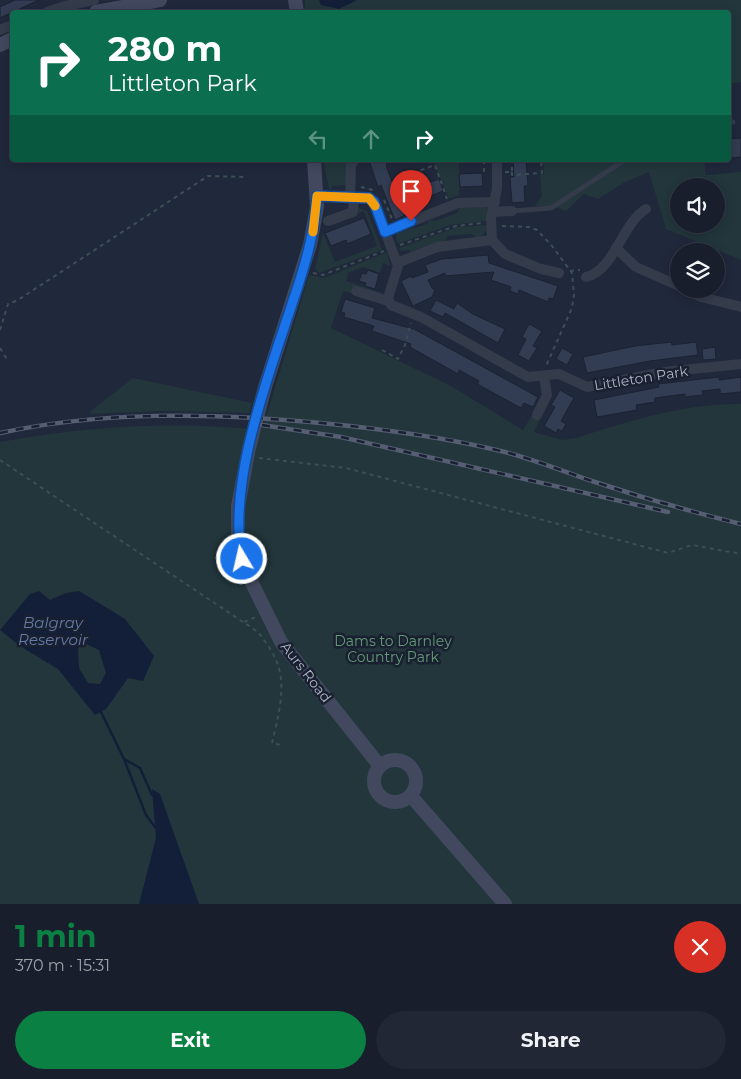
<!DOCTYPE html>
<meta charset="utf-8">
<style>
:root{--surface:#181e2c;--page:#212734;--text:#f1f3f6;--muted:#9fa2a9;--line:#363c48;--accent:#0b8043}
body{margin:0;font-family:Montserrat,sans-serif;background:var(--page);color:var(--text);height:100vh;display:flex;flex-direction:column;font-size:19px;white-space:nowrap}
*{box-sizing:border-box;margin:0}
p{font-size:16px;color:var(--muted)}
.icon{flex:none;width:28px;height:28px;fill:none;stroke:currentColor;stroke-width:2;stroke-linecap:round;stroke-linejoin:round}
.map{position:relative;height:904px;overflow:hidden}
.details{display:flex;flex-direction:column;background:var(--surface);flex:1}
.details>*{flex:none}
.guide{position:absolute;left:10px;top:10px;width:721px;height:152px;border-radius:5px;box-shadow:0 2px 12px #0003,0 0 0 1px var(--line);background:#0b6e4f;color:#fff;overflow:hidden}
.buttons{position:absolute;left:670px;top:178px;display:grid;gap:10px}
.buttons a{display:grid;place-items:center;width:55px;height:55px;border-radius:50%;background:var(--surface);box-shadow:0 2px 12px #0003,0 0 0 1px var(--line);font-size:25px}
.pin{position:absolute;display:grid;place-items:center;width:42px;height:42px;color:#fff;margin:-51px -21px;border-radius:50% 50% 50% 0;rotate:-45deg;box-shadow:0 0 5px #0007}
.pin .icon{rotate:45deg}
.me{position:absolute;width:55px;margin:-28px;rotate:351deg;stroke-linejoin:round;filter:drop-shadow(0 0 4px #0008)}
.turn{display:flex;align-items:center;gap:18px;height:105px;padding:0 15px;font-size:22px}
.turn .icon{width:65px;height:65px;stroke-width:2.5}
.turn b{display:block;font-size:35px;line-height:42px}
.lanes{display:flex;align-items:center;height:48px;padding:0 15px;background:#0003;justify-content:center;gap:25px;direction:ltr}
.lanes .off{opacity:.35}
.round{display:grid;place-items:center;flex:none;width:52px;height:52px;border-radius:26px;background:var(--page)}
.headline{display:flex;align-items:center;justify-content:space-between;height:85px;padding:0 15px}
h1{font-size:30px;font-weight:700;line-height:38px;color:var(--accent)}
.primary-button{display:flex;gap:10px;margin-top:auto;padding:10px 15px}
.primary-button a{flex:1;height:58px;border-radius:30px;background:var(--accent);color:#fff;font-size:20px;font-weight:700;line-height:58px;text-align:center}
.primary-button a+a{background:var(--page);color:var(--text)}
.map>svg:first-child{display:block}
</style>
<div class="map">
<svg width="741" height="904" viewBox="0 0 741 904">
<rect width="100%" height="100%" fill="#20283b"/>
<g fill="#22363c" fill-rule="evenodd">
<polygon points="305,0 741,0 741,82 729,84 729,12 305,12"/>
<polygon points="323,160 348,160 346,185 332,186 331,190 329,189"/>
<polygon points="433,160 459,160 459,195 449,199"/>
<path d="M543 160H704L706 175 741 172V260L666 229 649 172 625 182 598 199 584 194 566 211 554 206H535L542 196 540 175 544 174ZM679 186H716V224H679Z"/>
<polygon points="487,206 488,221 450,225 398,244 396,238 397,233 427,224 429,220 435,221 457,213 460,207"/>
<polygon points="357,207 367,211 382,250 319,273 315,268 323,233 335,262 377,246 364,211 359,213"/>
<polygon points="488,225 488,229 481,237 477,238 472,234 448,236 445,241 434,243 410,252 409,250 402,251 399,248 458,227"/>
<path d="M387 252 390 266 383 263 380 273 363 267 348 273 346 281 382 293 381 295 352 293 343 291 331 328 451 386 523 430 532 415 540 419 534 432 562 440 576 438C629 421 685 403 741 404V904H0V442C86 426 175 421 262 430L309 275 324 278Z"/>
<polygon points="133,378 252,403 249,413 162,411 90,414 91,411"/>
</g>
<g fill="#131e39" fill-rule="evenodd">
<polygon points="319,0 357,0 339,9 321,5"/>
<path d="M39 591 50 600 66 593 79 591 125 619 154 656 143 681 128 678 106 709 95 715 58 669 20 646 0 630 30 594ZM84 643 99 650 106 673 100 684 88 683 79 668 78 648Z"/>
<polygon points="152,789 160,794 199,904 139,904 156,838"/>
</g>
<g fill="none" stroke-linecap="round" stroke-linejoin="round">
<g stroke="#131e39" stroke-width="2.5">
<polyline points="101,712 124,759 140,768 152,795"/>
<polyline points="124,759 146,815 155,827"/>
</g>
</g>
<g fill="#323c52" stroke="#1b2232">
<polygon points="15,0 39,0 0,18 0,7"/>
<polygon points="741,138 741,157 732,158 729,139"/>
<polygon points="369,160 385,160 387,165 386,166 397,194 439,179 443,191 416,202 415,199 401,205 405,215 395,220 381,185 378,187"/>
<polygon points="513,160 526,160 528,186 524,186 525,202 512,203 510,177 514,177"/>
<polygon points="482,173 483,186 460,187 459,174"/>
<polygon points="364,218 371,234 347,244 346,240 331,246 325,233"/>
<polygon points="488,255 489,263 558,286 553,299 549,298 548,302 519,290 518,294 510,291 511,287 491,280 494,272 445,276 445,273 428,280 432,288 435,290 432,297 413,306 401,281 411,276 412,278 428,272 425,265 442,259"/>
<polygon points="368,270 379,274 375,289 365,286 366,283 359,281 362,273 366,274"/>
<polygon points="345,299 375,308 372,318 414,329 538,397 533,407 524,403 521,408 477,384 479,381 459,370 458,374 410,347 411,344 372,331 374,326 344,317 345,313 341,312"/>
<polygon points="436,300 454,309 457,303 473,314 505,329 498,343 445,313 443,317 430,311"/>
<polygon points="529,324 542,331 533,346 537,348 529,361 518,355 526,339 522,337"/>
<polygon points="671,342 672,345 696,342 698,355 650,361 587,373 583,357 635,346"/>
<polygon points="715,347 716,359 703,360 702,349"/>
<polygon points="562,348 573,354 567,365 556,359"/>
<polygon points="719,377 719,380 741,377 741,392 720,394 720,389 702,391 703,395 685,397 685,394 655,398 655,402 636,405 637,410 597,417 594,400 659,387 658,384"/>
<polygon points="560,390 574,398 561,421 566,424 562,431 558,429 556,433 544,426 555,407 551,405"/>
</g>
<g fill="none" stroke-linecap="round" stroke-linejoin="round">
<g stroke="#3b4f54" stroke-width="2" stroke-dasharray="4 4" stroke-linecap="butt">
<polyline points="456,160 457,160"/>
<polyline points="484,160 484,171 489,171"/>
<polyline points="505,172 512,172 512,160"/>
<polyline points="512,172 512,175 542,173 541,160"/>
<polyline points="413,173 435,165 447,199"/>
<polyline points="361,187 373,190"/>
<polyline points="384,200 392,219"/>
<polyline points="502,226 529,227 537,230 552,246 572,273 574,295 572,308 546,366"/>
<polyline points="400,245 456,226 482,223"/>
<polyline points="570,271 580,270"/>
<polyline points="313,273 323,275 384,251"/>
<polyline points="0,330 8,304 18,300 208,176 246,177"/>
<polyline points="0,348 8,361"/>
<polyline points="382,350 398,359 405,345 411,323"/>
<polyline points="259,458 346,468 668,553 692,545 741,554"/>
<path d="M0 460 258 632C264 640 271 649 275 658 288 684 278 717 272 743L281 745"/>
<polyline points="244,622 256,617"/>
</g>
<g stroke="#343b4b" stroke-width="5">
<polyline points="729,122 733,122"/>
<polyline points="512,211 551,208 625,160"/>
</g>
<g stroke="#343b4b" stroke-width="10">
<polyline points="47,12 65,6 94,0"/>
<polyline points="0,30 12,25"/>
<polyline points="497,160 497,188 491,218 492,240 505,254 541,269 559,273"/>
<path d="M317 196C331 196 364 194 374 202L398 266 388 298 391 305 421 317 528 377 559 374 587 387 664 372 741 364"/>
<polyline points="350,197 351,166 354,160"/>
<polyline points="492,212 512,211"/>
<polyline points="328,221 353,212 354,197"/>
<polyline points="385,232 458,203 495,202"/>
<polyline points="616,248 636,267 679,286"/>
<polyline points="397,263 437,247 492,240"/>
<path d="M586 277C615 270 622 223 646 209"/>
<polyline points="684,289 701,297 741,307"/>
<polyline points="356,291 388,301"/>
<polyline points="537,415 547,395 544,376"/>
</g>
<g stroke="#42495f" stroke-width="14">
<polyline points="295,0 297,12"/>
<polyline points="96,12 160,0"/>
<polyline points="0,45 12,39"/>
<polyline points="314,160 317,207 310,245 265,387 249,448 238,506 238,541 246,571 281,642 380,766"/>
<circle cx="395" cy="781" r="21"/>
<polyline points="411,796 505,904"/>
</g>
<defs>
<g id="rail">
<polyline points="262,425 341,437 668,512"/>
<path d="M0 433C102 411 207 413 310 422 376 428 440 436 505 452 536 460 565 472 595 482 643 498 692 512 741 524"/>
</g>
</defs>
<use href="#rail" stroke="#555e73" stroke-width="4.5"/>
<use href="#rail" stroke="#192030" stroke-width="2.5" stroke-dasharray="8" stroke-linecap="butt"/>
</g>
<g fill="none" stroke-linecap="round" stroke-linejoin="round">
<defs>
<path id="route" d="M242 559C227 483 268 377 292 304 304 269 315 233 317 196L369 198 374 202 385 232 411 221"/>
</defs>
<use href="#route" stroke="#114b97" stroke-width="12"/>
<use href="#route" stroke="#1a73e8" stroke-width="9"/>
<polyline stroke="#f59e0b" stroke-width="9" points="313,232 317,196 369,198 375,206"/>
</g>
<g text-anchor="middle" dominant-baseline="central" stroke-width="5" stroke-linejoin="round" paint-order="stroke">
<g font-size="14" fill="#afb5c7" stroke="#192030">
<text transform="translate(641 378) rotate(-9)">Littleton Park</text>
<text transform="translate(306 672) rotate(52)">Aurs Road</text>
</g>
<g font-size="14" fill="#649a77" stroke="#192030">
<text x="393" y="641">Dams to Darnley<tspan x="393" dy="16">Country Park</tspan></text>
</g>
<g font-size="15" font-style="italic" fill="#657aa9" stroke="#192030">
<text x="53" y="622">Balgray<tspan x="53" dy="17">Reservoir</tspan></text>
</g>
</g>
</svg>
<div class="buttons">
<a><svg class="icon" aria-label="sound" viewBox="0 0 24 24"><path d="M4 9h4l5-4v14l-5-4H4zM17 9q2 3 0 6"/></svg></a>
<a><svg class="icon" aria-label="layers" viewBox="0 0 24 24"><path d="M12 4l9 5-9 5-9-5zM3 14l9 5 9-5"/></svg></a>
</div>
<div class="pin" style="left:411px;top:221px;background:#d93025"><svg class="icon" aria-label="arrive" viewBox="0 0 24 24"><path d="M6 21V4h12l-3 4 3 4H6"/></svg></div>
<svg class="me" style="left:242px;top:559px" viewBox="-20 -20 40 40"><circle r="17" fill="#1a73e8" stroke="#fff" stroke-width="3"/><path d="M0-11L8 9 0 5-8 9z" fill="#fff"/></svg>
<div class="guide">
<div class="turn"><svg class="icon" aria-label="right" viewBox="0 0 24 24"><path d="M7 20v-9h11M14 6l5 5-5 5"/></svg><div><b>280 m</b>Littleton Park</div></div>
<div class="lanes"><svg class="icon off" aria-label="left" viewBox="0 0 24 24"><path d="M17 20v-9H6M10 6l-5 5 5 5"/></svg><svg class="icon off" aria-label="ahead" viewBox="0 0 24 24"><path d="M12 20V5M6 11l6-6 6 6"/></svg><svg class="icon" aria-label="right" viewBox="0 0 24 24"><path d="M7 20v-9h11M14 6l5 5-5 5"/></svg></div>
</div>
</div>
<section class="details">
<div class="headline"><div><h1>1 min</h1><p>370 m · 15:31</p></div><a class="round" style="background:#d93025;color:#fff"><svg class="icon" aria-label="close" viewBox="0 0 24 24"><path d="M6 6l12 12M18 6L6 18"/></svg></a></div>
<div class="primary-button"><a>Exit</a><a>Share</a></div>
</section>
